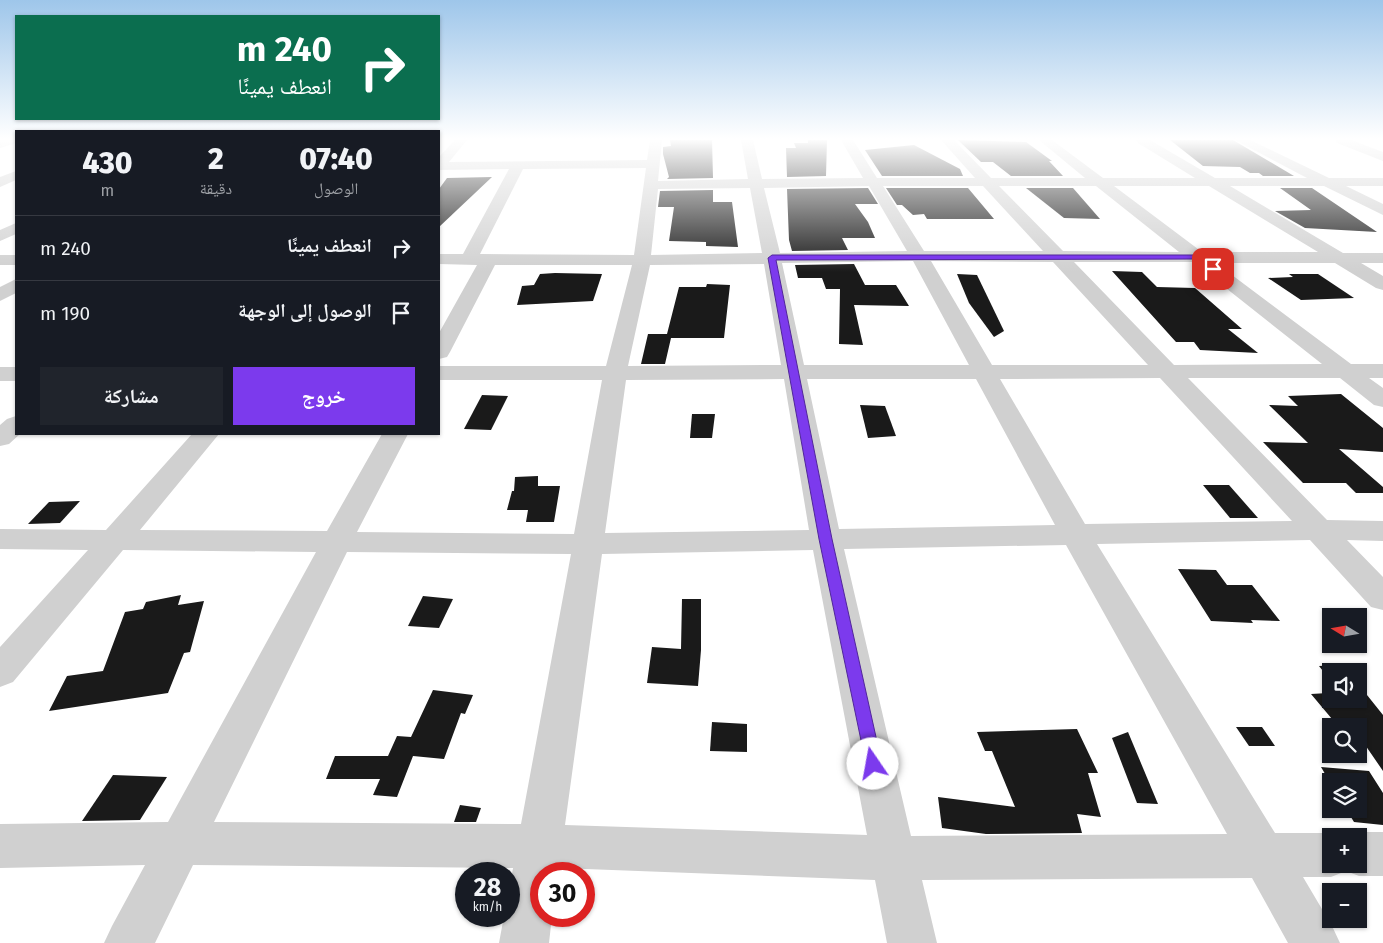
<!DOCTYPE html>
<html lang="ar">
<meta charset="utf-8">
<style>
:root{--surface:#171b24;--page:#20242c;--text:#f1f3f6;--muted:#9ea1a6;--line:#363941;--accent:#7c3aed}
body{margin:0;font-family:"Fira Sans","Noto Naskh Arabic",sans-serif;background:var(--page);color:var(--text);direction:rtl;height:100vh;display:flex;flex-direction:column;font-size:19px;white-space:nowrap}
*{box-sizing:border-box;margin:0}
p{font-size:16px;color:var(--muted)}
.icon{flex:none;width:28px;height:28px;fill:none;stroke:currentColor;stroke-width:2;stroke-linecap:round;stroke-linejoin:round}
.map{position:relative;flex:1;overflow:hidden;direction:ltr}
.sheet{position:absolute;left:15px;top:130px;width:425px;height:305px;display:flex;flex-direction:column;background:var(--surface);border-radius:0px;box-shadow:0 1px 4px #0004;direction:rtl}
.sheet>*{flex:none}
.top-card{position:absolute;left:15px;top:15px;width:425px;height:105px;border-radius:0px;box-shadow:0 1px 4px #0004;direction:rtl;background:#0b6e4f;color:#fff;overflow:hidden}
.needle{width:32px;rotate:281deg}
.buttons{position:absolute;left:1322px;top:608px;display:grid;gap:10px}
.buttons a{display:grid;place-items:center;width:45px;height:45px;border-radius:0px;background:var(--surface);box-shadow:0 1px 4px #0004;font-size:25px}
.speed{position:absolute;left:455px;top:862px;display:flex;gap:10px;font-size:25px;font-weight:700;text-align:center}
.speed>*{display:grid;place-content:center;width:65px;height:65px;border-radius:50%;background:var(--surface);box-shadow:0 1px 4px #0004;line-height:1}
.speed small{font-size:12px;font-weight:400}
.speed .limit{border:8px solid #d22;background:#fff;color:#111}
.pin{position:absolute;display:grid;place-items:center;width:42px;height:42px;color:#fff;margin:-21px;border-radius:10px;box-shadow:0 2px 8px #0006}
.me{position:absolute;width:55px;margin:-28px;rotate:348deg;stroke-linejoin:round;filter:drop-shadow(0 0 4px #0008)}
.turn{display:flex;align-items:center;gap:18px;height:105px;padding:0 25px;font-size:22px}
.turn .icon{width:65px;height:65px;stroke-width:2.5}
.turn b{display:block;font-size:35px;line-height:42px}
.eta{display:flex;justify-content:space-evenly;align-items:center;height:85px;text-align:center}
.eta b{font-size:30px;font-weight:800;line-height:35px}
.button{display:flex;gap:10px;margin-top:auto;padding:10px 25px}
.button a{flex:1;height:58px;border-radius:0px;background:var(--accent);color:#fff;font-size:20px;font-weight:800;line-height:58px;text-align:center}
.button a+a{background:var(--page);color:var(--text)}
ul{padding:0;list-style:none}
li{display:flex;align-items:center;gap:15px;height:65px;padding:0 25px;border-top:1px solid var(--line)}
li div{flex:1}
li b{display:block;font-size:19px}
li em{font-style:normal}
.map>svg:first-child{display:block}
</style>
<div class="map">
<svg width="1383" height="943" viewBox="0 0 1383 943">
<rect width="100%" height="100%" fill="#fff"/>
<g fill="#1a1a1a">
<polygon points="670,140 712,140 713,178 667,179 669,177 663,154 663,147 671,146"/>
<polygon points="808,140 827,140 826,176 787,177 786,148 796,148 794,143 808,143"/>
<polygon points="958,140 1026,142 1052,161 1049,161 1063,176 1011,176 993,162 981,162"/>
<polygon points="1170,140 1233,140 1294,176 1263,176 1259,173 1250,173 1240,167 1203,166"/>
<polygon points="914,145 960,169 963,176 882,176 865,150"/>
<polygon points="492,177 439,227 439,189 447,178"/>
<polygon points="868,188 878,204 855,204 868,222 875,238 842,238 848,250 792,251 789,240 787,189"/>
<polygon points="886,188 968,188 994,219 927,219 924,214 913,215 902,205 897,205"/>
<polygon points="1026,188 1073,188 1100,219 1064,218"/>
<polygon points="1280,188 1312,188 1377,232 1305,228 1275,211 1311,210"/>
<polygon points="713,190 713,202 732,202 738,247 706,246 706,242 669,241 674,207 658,207 660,191"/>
<polygon points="854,264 865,285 896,285 909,306 854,305 863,345 839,344 840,289 826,289 822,278 798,278 795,265"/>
<polygon points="1112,271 1142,272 1157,287 1195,288 1242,329 1228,329 1258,353 1200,350 1194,342 1176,342"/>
<polygon points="555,273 602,274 593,301 517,305 522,286 534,285 540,274"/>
<polygon points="957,274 977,275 1004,331 994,337 969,303"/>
<polygon points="1289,274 1318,274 1354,298 1301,300 1268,278 1293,277"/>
<polygon points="707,284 730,285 724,338 671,338 665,364 641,364 648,334 667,334 679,287 706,287"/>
<polygon points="1341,394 1383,428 1383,452 1339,449 1383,487 1383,493 1356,493 1346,483 1303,483 1263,442 1308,443 1269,405 1298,406 1288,396"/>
<polygon points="482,395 508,396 491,430 464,429"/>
<polygon points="860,405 885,406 896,436 868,438"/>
<polygon points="692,414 715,414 712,438 690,438"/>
<polygon points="538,476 538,486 560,486 554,522 526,522 528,510 507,510 512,491 514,491 515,477"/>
<polygon points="1203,485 1229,485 1258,518 1230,518"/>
<polygon points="80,501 60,523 28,524 49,502"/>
<polygon points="1178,569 1216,570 1227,585 1252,585 1280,621 1251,620 1253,623 1211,621"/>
<polygon points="181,595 178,605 204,601 190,652 184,653 168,693 49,711 67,676 103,671 125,612 143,609 146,602"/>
<polygon points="423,596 453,599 439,628 408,626"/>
<polygon points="682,599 701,599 701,650 698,686 647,683 652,647 681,649"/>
<polygon points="1343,665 1348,671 1331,671 1331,681 1319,666"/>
<polygon points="1359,685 1383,715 1383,771 1359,736 1359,726 1352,726 1347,719 1332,719 1311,694 1328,693 1324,687 1331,687 1331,699 1359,699"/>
<polygon points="433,690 473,695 465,714 461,713 444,759 413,756 397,797 373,795 380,779 326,779 335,756 388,756 397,736 411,737"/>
<polygon points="712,722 747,724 747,752 710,751"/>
<polygon points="1236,727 1262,727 1275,746 1249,746"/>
<polygon points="1077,729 1098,773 1088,773 1101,817 1077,814 1082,833 986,834 942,828 938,797 1015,807 992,751 985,751 977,732"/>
<polygon points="1128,732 1158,804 1137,803 1112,738"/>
<polygon points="1321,767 1369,771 1383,793 1383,825 1354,822 1346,809 1359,809 1359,781 1331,781 1331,784"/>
<polygon points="113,775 167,777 140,820 82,821"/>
<polygon points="460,805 481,808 476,822 454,822"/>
</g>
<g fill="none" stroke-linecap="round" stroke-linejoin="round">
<g fill="#d0d0d0" fill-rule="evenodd">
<polygon points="0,140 16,140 16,143 0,148"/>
<path d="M455 140H467L449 162 647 160 650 140H662L658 181 748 179 741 140H753L762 179 863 178 841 140H853L877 178H975L941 140H954L991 178H1085L1039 140H1052L1103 178H1195L1138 143 1136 140H1150L1215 178H1307L1235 140H1250L1329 178H1383V186H1346L1383 204V215L1324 186H1230L1343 253H1383V263H1361L1383 276V290L1376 288 1335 263H1216L1351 364H1383V378H1369L1383 388V407L1374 405 1340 378H1188L1327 520 1383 521V541L1347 540 1383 577V610L1371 607 1310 540 1097 544 1275 833H1331L1339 836H1331V864H1359V836H1348L1359 832H1383V876H1359L1346 871 1331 877H1303L1332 926 1340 943H1288L1252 878 922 880 937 943H887L875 880 559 868 558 874H541V916H552L549 943H499L504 916H509V892L513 868 193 865 155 943H104L112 926 145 865 0 868V824L168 822 316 552 123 550 13 682 0 687V647L88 550 0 549V529L106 530 192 434H219L140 530 327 531 382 434H408L357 532 574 534 602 380H439V366H606L632 265H495L450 352 447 357 439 359V333L477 265 439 264V254H463L509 169 439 170V157ZM646 168 634 255 480 254 523 169ZM869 186 907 251 780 253 764 188ZM883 186H983L1043 251H924ZM999 186H1096L1179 252 1063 251ZM1114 186H1209L1318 252H1202ZM750 188 762 253 651 255 658 189ZM913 261 969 365H804L782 263ZM931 261 1053 262 1148 365H992ZM1074 262H1193L1322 364 1174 365ZM764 264 781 365 628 366 650 265ZM1160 378 1292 521 1085 524 1000 379ZM784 379 809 530 605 533 626 380ZM807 379H976L1055 525 839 529ZM1066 545 1227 834 911 836 844 549ZM813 550 867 835 565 825 602 554ZM347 552 571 554 521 824 214 822Z"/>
<polygon points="1335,140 1351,140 1383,152 1383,161 1337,143"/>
<polygon points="16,171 16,180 0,187 0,177"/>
<polygon points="16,223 16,234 0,241 0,230"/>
<rect x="0" y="255" width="16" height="10"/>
<polygon points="16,279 16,293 0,301 0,287"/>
<rect x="0" y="367" width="16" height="14"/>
<polygon points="16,416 16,434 20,434 9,444 0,446 0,425 7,419"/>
</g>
</g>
<linearGradient id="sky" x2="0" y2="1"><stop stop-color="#9ec6ea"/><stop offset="0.51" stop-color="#fff"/><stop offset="1" stop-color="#fff" stop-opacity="0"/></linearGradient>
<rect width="1383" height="272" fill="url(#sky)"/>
<polygon fill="#7c3aed" stroke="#51269a" points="1198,255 1215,267 1215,270 1210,270 1196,259 776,260 832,539 882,764 879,769 873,771 867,769 819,539 768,258 772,255"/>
</svg>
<div class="buttons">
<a><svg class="needle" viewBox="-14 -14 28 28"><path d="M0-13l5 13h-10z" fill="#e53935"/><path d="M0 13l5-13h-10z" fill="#9ea1a6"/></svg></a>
<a><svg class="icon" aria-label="sound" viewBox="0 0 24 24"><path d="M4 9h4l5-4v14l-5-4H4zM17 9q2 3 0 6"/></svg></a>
<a><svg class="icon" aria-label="search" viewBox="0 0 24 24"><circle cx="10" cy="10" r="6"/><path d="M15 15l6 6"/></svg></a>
<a><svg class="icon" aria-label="layers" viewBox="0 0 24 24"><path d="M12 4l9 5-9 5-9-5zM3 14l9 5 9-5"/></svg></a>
<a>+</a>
<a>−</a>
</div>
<div class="speed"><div>28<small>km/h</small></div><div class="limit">30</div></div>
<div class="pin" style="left:1213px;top:269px;background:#d93025"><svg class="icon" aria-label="arrive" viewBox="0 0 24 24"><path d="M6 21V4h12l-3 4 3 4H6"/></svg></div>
<svg class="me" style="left:873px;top:764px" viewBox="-20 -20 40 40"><circle r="19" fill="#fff"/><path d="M0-13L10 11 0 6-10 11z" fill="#7c3aed"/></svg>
<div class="top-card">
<div class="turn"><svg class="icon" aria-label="right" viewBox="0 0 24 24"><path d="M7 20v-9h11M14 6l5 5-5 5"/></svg><div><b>240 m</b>انعطف يمينًا</div></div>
</div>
<section class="sheet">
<div class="eta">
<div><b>07:40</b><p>الوصول</p></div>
<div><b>2</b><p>دقيقة</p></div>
<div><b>430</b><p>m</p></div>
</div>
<ul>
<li><svg class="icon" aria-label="right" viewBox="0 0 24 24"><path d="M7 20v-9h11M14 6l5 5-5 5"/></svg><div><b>انعطف يمينًا</b></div><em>240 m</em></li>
<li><svg class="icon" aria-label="arrive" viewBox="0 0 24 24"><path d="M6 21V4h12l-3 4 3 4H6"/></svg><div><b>الوصول إلى الوجهة</b></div><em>190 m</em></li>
</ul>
<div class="button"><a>خروج</a><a>مشاركة</a></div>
</section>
</div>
